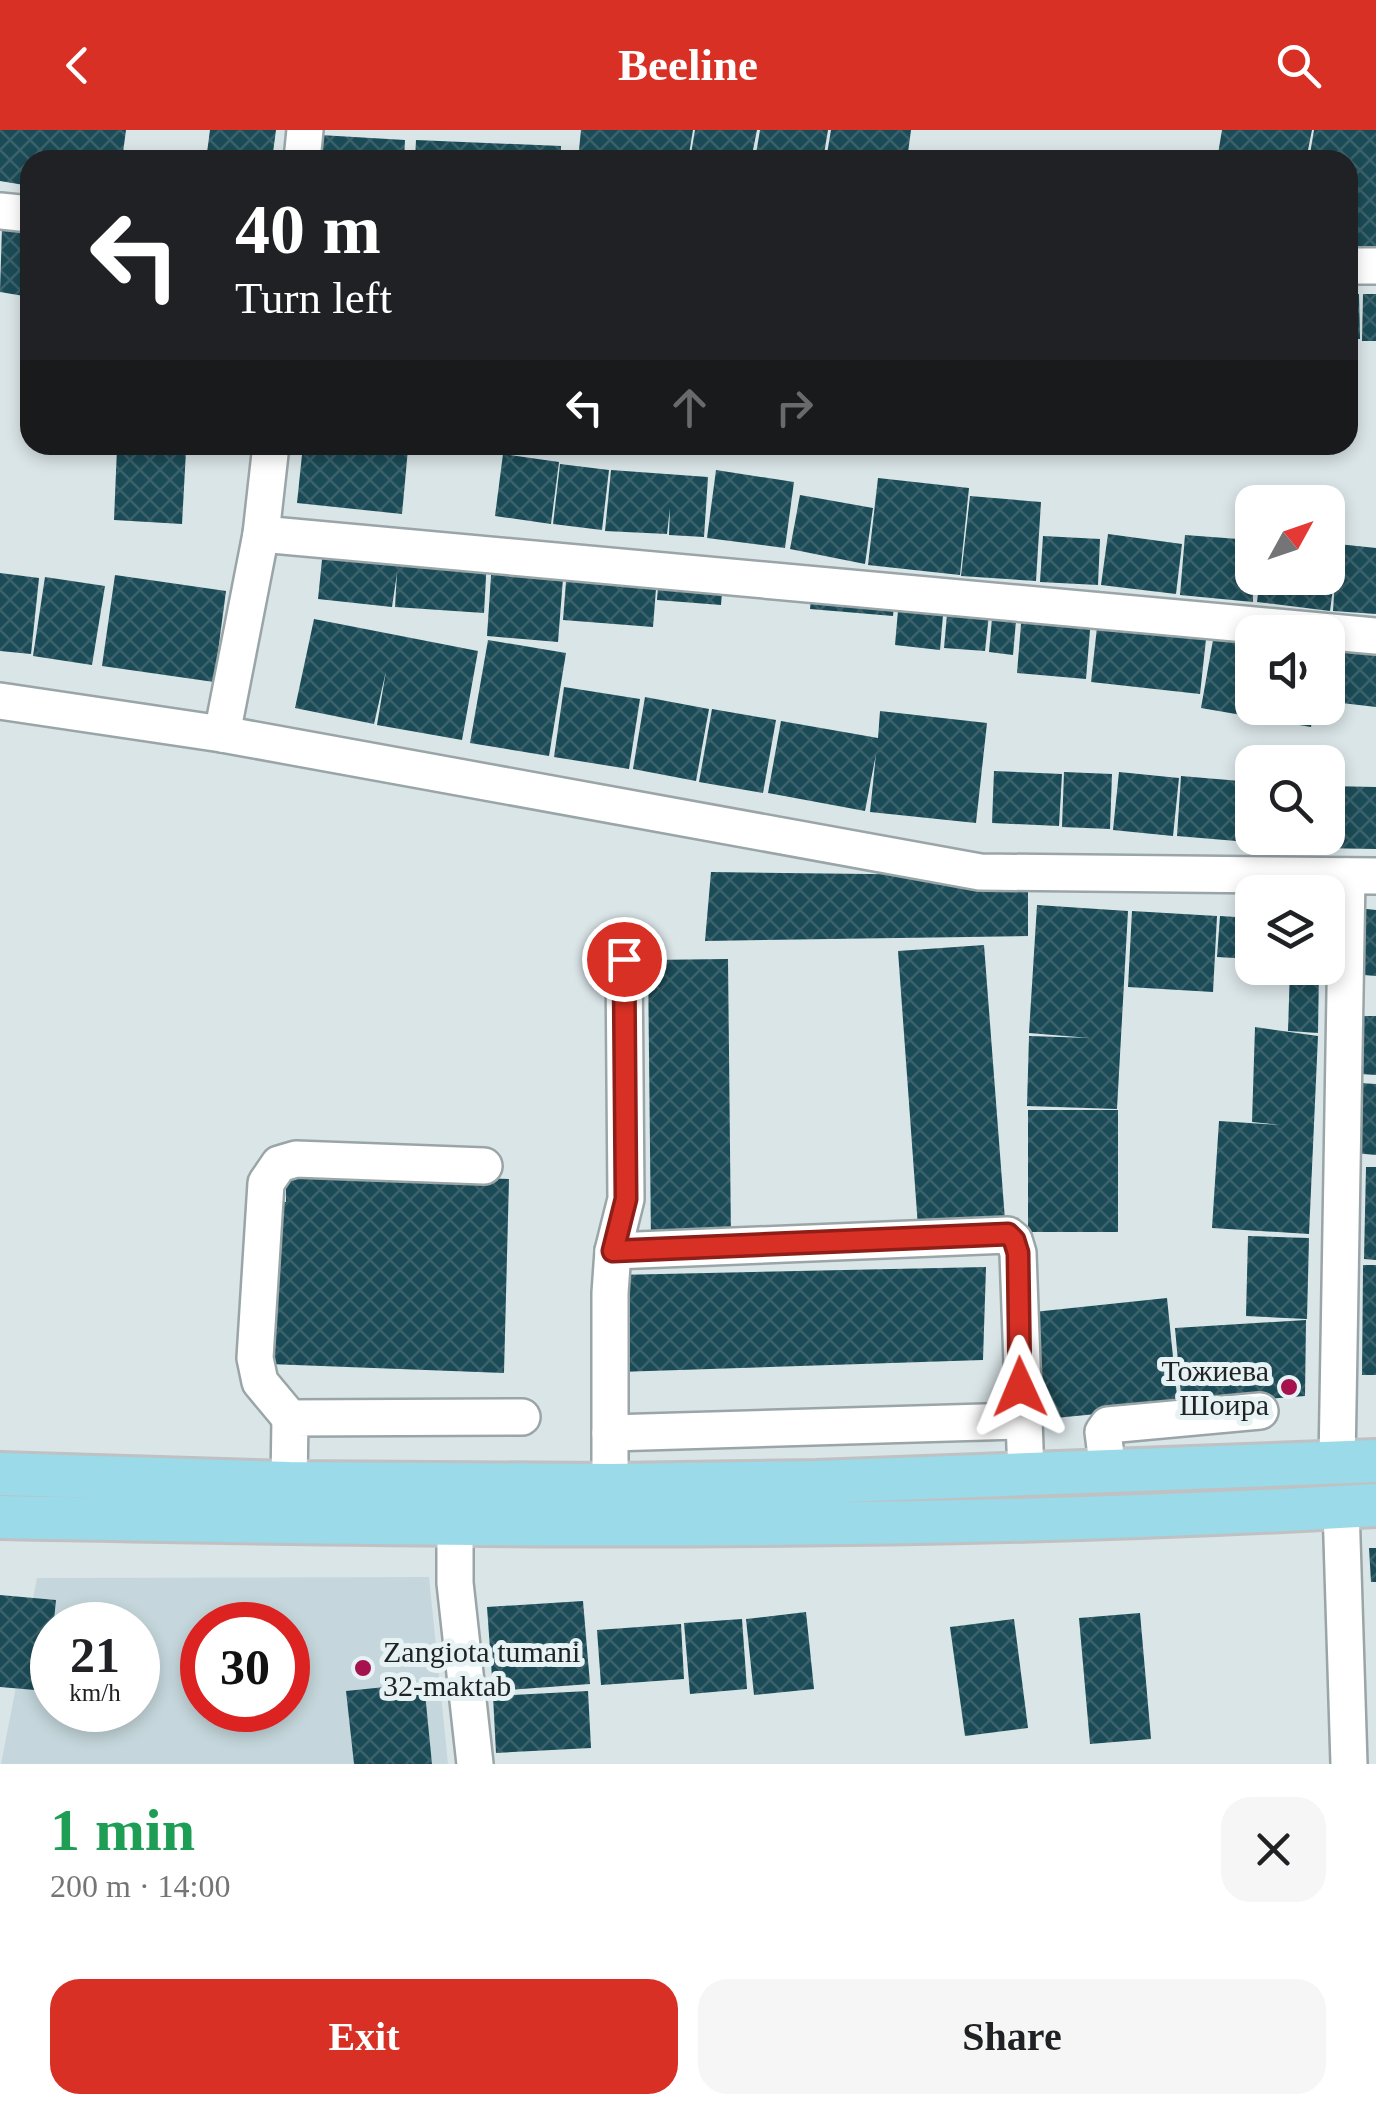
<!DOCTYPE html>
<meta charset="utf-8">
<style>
:root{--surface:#fff;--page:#f6f6f6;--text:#202124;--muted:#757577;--accent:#d93025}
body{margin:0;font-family:"Times New Roman",serif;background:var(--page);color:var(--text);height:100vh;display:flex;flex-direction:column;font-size:38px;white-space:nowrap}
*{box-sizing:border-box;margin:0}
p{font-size:32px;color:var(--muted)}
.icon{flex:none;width:55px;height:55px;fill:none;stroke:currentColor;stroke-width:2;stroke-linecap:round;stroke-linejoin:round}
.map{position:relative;height:1634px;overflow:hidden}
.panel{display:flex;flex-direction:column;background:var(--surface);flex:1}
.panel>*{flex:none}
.guide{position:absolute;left:20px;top:20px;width:1338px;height:305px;border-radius:30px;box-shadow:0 5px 15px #0003;background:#202124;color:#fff;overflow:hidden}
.needle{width:65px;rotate:50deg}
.controls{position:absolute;left:1235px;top:355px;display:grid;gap:20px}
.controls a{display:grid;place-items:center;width:110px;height:110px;border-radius:20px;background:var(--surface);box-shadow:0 5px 15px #0003;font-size:50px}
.speed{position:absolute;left:30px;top:1472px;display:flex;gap:20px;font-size:50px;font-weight:700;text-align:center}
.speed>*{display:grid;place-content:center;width:130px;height:130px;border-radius:50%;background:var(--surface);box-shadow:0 5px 15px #0003;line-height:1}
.speed small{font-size:25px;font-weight:400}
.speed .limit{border:15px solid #d22;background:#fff;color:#111}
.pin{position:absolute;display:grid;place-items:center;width:85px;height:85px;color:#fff;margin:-42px;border:5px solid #fff;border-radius:50%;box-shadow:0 2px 10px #0007}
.me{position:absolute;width:110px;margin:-55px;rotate:359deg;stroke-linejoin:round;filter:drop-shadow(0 0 8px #0008)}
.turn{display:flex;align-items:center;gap:35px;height:210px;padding:0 50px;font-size:45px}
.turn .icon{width:130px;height:130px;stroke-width:2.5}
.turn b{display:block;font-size:70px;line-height:85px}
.lanes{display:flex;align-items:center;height:95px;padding:0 50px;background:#0003;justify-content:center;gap:50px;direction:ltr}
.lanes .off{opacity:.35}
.round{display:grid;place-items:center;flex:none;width:105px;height:105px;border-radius:30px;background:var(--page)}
.head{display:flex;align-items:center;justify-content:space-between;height:170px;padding:0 50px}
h1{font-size:60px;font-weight:600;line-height:75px;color:#1e9e55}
.button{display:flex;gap:20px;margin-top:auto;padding:20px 50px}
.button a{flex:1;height:115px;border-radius:30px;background:var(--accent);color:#fff;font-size:40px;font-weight:600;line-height:115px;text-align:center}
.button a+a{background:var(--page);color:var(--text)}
header{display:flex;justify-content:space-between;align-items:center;height:130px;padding:0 50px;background:var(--accent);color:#fff;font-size:45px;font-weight:600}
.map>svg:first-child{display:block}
</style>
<header><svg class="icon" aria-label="back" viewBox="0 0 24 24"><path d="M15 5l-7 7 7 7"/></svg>Beeline<svg class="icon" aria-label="search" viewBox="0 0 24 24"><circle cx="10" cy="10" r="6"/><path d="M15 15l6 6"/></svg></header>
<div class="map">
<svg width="1376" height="1634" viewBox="0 0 1376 1634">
<defs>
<pattern id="building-cross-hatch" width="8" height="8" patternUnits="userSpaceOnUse" patternTransform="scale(2.5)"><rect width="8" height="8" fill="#1b4b56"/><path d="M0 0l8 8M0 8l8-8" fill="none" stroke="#3b626b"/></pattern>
</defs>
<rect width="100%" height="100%" fill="#dae5e8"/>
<path fill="#c5d7dc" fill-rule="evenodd" d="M429 1447 448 1634H1L37 1448ZM52 1495H138V1580H52ZM202 1495H288V1580H202Z"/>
<g fill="url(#building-cross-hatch)">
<polygon points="0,0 126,0 122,30 30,30 30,56 0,51"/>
<polygon points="210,0 276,0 272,30 206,30"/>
<polygon points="581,0 693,0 688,30 578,30"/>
<polygon points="695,0 757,0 751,30 690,30"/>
<polygon points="760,0 828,0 823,30 755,30"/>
<polygon points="831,0 911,0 907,30 826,30"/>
<polygon points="1222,0 1312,0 1306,30 1217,30"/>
<polygon points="1314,0 1376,0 1376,122 1348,122 1348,30 1309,30"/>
<polygon points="320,5 405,10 404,30 319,30"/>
<polygon points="416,10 561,16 561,30 415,30"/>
<polygon points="2,97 30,102 30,167 0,162"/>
<polygon points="1348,164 1359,164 1360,209 1348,209"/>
<polygon points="1363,164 1376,164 1376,211 1362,211"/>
<polygon points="303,315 369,315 408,319 402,384 297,373"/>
<polygon points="117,318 186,321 182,394 114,390"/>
<polygon points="503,324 559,332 551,394 495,386"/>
<polygon points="560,334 609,340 602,400 553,394"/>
<polygon points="611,340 708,347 704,407 669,405 670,378 667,404 605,401"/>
<polygon points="716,340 794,352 785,418 707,408"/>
<polygon points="878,348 969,358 960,445 868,435"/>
<polygon points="800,365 873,378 865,434 790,419"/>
<polygon points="970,366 1041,372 1036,451 961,446"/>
<polygon points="1108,404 1182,414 1176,464 1101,455"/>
<polygon points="1185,405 1252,410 1253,472 1180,465"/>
<polygon points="1043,406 1100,409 1098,455 1040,452"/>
<polygon points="324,410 487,429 484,483 395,477 397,443 392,477 318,469"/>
<polygon points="1338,414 1376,418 1376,484 1333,481 1336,435 1330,481 1257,472 1260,448 1328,448 1328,417 1337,418"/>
<polygon points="492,431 564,436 558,512 487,506"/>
<polygon points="567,439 657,446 653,497 563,490"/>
<polygon points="0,443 39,448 31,524 0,521"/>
<polygon points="659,444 723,449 721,475 657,470"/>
<polygon points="115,445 226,461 214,552 102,536"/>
<polygon points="45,447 105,456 92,535 33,526"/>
<polygon points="813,449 896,456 893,486 810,479"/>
<polygon points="900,458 945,462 940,520 895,515"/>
<polygon points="949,462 991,466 985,521 944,518"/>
<polygon points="994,466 1018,468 1013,525 989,522"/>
<polygon points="1023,470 1092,476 1086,549 1017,543"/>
<polygon points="1099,479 1208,491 1200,564 1091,552"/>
<polygon points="314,489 478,521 462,610 377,595 386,541 374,594 295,578"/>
<polygon points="1216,493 1252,500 1252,578 1314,578 1311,597 1201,578"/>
<polygon points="488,510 566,523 549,626 470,613"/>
<polygon points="1339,519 1376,523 1376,577 1333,572"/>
<polygon points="564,557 640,569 629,639 554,627"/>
<polygon points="645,567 709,579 696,651 633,639"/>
<polygon points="712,579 776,590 763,663 699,652"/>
<polygon points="880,581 987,593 976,693 870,682 876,624 865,681 768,663 781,591 878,608"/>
<polygon points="994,641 1062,644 1059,696 992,693"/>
<polygon points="1064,642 1112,644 1110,699 1062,697"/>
<polygon points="1119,642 1179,648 1173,706 1113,700"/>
<polygon points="1181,646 1252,652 1252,708 1310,708 1309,717 1177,706"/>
<polygon points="1328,656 1376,657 1376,719 1316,718 1317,708 1328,708"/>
<polygon points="711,742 1028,746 1028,806 705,811"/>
<polygon points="1037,775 1128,781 1117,979 1027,976 1029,906 1090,908 1029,903"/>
<polygon points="1357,778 1376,780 1376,846 1351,844"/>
<polygon points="1132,781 1217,786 1213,862 1128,857"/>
<polygon points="1220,786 1252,788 1252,829 1217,827"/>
<polygon points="984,815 1005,1090 918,1097 898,821"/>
<polygon points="728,829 731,1112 651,1113 648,830"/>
<polygon points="1290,838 1319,838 1318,903 1288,901"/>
<polygon points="1361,886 1376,886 1376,945 1360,944"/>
<polygon points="1255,897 1318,906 1309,1104 1212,1098 1219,991 1281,995 1252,992"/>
<polygon points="1360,953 1376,954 1376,1025 1354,1023"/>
<rect x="1028" y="980" width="90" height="122"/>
<polygon points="1366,1037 1376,1037 1376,1130 1364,1129"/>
<polygon points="286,1042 509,1049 504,1243 269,1234 274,1072 286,1072"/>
<polygon points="1248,1106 1309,1108 1307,1189 1246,1186"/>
<polygon points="1363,1135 1376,1135 1376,1245 1362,1245"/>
<polygon points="986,1137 983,1230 618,1242 616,1145"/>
<polygon points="1167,1168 1178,1276 1035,1290 1024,1183"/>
<polygon points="1306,1190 1305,1266 1182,1276 1175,1198"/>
<polygon points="1369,1418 1376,1418 1376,1452 1371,1452"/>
<polygon points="0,1465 56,1470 47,1561 0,1557"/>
<polygon points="583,1471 590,1554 493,1561 487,1477"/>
<polygon points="806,1482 814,1559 754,1565 746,1489"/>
<polygon points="1140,1483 1151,1609 1090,1614 1079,1488"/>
<polygon points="742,1489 747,1559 690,1564 684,1493"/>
<polygon points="1014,1489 1028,1598 965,1606 950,1497"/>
<polygon points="681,1494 684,1549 601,1555 597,1500"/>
<polygon points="424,1553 432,1634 354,1634 346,1561"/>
<polygon points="588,1561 591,1618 496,1623 493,1566"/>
</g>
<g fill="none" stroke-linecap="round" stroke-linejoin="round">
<defs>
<g id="minor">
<polyline points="302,30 305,0"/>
<polyline points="0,81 30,84"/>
<polyline points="1348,136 1376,136"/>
<polyline points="261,404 1376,506"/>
<polyline points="0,571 222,604 980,742 1376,746"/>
<polyline points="222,604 261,404 271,315"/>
<polyline points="613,1121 1008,1105 1014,1110 1018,1123 1026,1345"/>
<polyline points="290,1288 260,1252 255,1228 266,1053 279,1034 296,1029 484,1036"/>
<polyline points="610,1303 1021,1291"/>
<polyline points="1337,1333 1347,746"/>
<polyline points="1108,1341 1103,1302 1108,1295 1260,1281"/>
<polyline points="289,1353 290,1288 522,1287"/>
<polyline points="610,1355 610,1163 613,1121 626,1069 624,829"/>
<polyline points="1341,1377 1349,1634"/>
<polyline points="455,1396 455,1453 475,1634"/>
</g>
<g id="major">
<polyline points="0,1344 289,1353 610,1355 816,1352 1376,1331"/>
<path d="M0 1387C459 1396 918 1402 1376 1375"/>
</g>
</defs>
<use href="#minor" stroke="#9aa5a7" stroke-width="40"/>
<use href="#major" stroke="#c0c1c2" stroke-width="48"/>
<use href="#minor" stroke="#fff" stroke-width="35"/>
<use href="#major" stroke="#9adae9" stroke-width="42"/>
</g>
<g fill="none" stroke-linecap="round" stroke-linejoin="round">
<defs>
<polyline id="route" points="624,829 626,1069 613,1121 1008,1104 1014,1110 1018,1123 1020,1257"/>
</defs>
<use href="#route" stroke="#8d1f18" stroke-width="25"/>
<use href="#route" stroke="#d93025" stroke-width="18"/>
</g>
<g fill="#a6124d" stroke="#e7f2f5" stroke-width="4">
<circle cx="1289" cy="1257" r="10"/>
<circle cx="363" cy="1538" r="10"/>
</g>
<g text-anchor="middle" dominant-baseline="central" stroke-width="10" stroke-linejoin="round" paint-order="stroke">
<g font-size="30" fill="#1f2324" stroke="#e7f2f5" text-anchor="end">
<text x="1269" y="1240">Тожиева<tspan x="1269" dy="34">Шоира</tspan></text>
<text x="383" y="1521" text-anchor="start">Zangiota tumani<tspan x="383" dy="34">32-maktab</tspan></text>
</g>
</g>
</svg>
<div class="controls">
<a><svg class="needle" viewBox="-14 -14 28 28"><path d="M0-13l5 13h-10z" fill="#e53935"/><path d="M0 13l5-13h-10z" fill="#757577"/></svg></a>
<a><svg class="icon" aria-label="sound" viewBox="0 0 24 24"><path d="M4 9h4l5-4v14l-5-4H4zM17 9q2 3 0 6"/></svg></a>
<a><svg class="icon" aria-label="search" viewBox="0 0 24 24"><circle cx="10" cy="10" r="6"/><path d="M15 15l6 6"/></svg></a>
<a><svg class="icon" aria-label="layers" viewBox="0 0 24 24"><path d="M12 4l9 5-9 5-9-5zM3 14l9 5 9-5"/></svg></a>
</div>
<div class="speed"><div>21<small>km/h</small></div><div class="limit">30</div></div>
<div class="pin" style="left:624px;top:829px;background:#d93025"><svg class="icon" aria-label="arrive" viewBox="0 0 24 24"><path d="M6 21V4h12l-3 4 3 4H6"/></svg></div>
<svg class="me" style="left:1020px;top:1257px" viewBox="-20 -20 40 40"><path d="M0-17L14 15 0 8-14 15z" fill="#d93025" stroke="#fff" stroke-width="4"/></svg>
<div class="guide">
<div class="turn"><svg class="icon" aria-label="left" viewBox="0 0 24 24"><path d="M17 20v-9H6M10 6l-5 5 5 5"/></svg><div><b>40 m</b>Turn left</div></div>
<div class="lanes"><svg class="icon" aria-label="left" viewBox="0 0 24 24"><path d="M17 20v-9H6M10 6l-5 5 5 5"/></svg><svg class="icon off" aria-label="ahead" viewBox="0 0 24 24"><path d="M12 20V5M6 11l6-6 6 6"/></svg><svg class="icon off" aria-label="right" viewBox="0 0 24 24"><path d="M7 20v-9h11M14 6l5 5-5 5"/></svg></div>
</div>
</div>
<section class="panel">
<div class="head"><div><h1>1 min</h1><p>200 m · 14:00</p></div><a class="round"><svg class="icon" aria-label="close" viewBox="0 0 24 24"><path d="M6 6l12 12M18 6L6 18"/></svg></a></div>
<div class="button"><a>Exit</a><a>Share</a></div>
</section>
